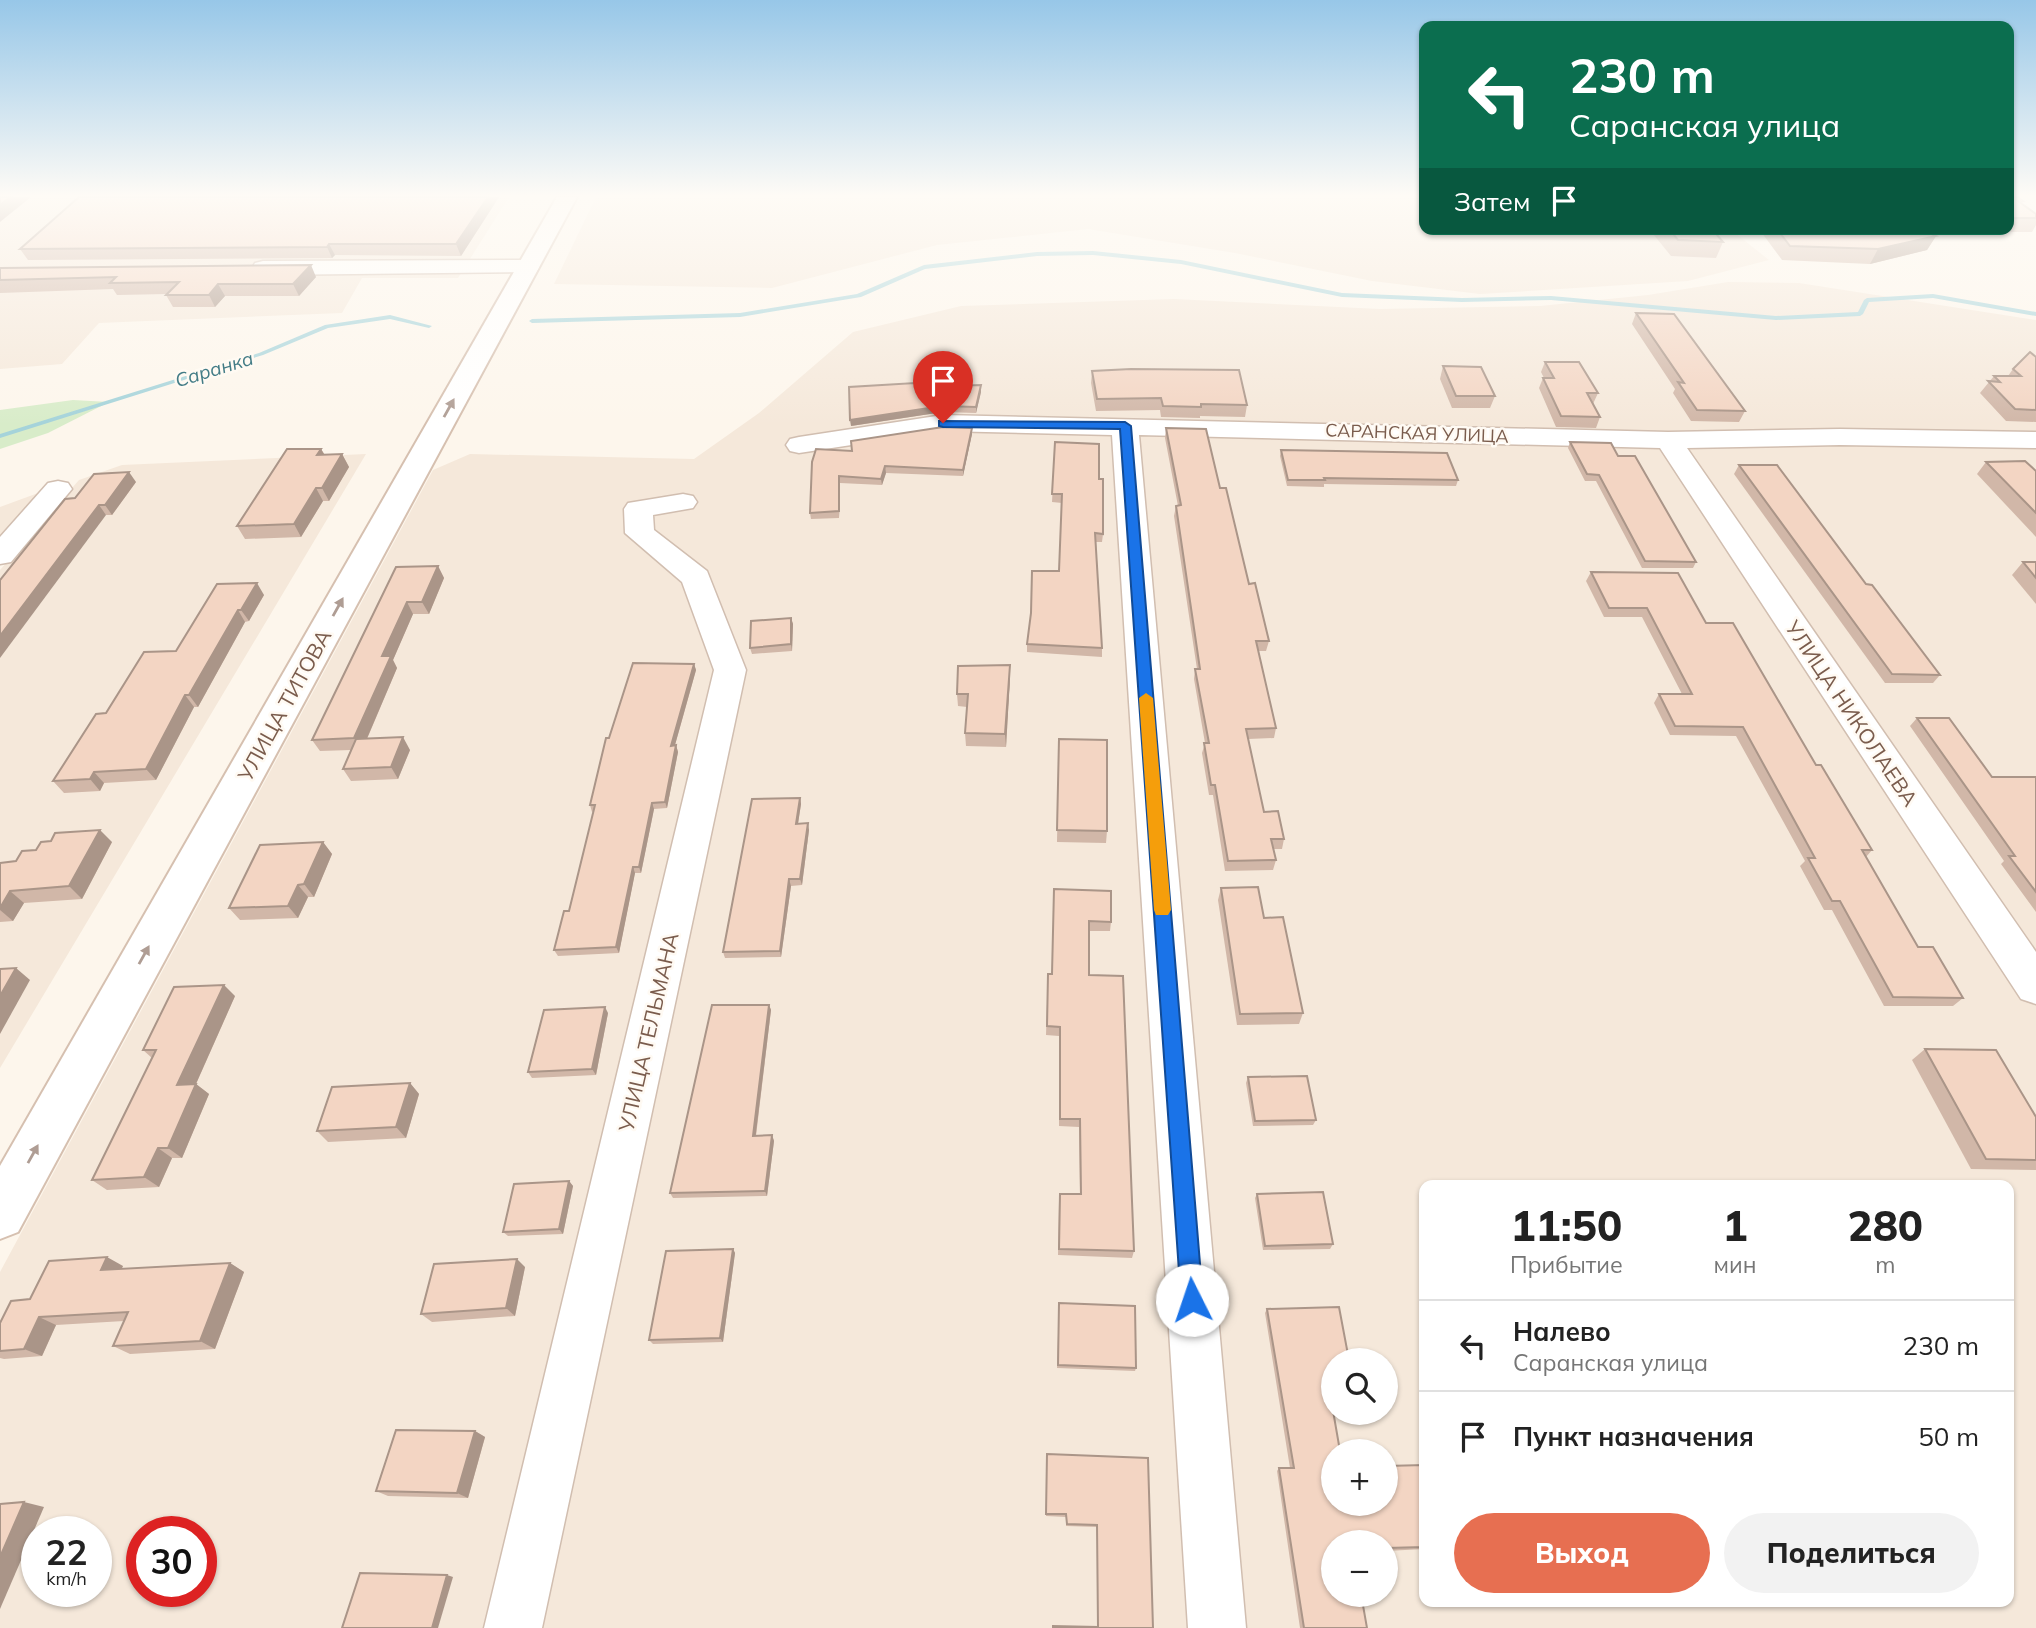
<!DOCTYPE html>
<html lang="ru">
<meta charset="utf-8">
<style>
:root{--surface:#fff;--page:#f2f2f2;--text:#222;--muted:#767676;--line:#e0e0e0;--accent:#e76f51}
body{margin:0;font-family:Mulish,sans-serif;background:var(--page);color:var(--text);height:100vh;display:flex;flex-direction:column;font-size:26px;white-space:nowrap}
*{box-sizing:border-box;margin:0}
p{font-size:23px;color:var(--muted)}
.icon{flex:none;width:38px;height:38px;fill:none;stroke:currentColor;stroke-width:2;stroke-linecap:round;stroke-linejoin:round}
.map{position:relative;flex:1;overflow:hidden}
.side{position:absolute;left:1419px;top:1180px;width:595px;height:427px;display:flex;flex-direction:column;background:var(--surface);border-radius:14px;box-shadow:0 2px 5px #0004}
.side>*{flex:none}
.top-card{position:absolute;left:1419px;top:21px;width:595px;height:214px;border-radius:14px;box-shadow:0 2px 5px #0004;background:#0b6e4f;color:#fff;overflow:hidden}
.tools{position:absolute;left:1321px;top:1348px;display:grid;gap:14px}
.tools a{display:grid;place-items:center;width:77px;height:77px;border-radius:50%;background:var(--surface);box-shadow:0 2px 5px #0004;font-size:35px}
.speed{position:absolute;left:21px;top:1516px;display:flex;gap:14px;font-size:35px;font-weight:700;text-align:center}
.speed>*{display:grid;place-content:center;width:91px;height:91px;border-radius:50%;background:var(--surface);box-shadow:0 2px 5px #0004;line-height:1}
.speed small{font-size:18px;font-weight:400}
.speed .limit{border:10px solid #d22;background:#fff;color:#111}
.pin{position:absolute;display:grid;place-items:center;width:60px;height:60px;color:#fff;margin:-72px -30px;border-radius:50% 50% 50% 0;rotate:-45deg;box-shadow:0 0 7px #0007}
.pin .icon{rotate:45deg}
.me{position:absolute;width:77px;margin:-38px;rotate:356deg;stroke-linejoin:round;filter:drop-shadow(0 0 5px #0008)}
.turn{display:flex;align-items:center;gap:24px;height:147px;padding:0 35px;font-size:32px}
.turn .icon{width:91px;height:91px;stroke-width:2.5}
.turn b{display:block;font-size:49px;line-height:60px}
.then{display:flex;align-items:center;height:66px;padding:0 35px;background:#0003;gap:14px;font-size:26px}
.eta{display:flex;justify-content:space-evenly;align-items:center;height:119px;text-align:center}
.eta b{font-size:42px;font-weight:800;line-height:49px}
.primary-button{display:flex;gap:14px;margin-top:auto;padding:14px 35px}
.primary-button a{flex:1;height:80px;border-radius:42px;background:var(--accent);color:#fff;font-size:28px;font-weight:800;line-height:80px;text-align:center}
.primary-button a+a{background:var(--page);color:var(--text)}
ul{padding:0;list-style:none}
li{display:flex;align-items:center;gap:21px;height:91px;padding:0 35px;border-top:2px solid var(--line)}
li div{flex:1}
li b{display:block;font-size:26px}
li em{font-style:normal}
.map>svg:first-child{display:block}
</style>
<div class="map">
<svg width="2036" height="1628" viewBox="0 0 2036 1628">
<rect width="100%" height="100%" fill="#fdf6ec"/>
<g fill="#f5e8da" fill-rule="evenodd">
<polygon points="0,197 509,197 458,278 362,278 342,313 99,323 62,364 0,369"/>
<polygon points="596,197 1424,197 1424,229 1730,229 1769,260 1688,281 1480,294 1372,281 1235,253 1088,229 937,245 772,288 554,284"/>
<path d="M1728 282 1799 283 2036 320V1628H0V1272L433 470 470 454 694 459 759 413 853 332 961 306 1174 299 1380 309 1540 306 1648 295ZM1424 1185H2009V1601H1424ZM1334 1360H1386V1412H1334ZM1334 1451H1386V1503H1334ZM37 1531H96V1591H37ZM142 1531H201V1591H142ZM1334 1542H1386V1594H1334Z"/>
<polygon points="366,454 0,1068 0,570 79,480 122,465"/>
<polygon points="49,489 0,544 0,507"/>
</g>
<polygon fill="#d8ecc9" points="73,400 109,402 48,433 0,449 0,410"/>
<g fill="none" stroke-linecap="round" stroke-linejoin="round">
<g fill="#a5d3da" fill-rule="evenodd">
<polygon points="1093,251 1181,260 1342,293 1462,298 1551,296 1776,316 1858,312 1864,300 1867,298 1933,294 2036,312 2036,316 1933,298 1869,302 1863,314 1860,316 1776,320 1551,300 1462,302 1342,297 1181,264 1093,255 1037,256 925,269 861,297 740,317 532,323 529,321 532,319 740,313 857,294 924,265 1037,252"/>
<polygon points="390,315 432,326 429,328 390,319 328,328 263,355 0,438 0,434 259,353 325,325"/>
</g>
<defs>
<g id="minor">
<polygon points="528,260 536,262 539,267 536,272 263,275 255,273 252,268 255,263 263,261"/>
<polygon points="943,415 1668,432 1840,429 2036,432 2036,448 1840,445 1687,448 2036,952 2036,1004 2021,999 1660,448 1139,435 1246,1628 1188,1628 1112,435 943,431 799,453 790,451 786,445 790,439 799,437"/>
<polygon points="58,481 68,483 72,489 11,562 0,564 0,537 48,483"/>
<polygon points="683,494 693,496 697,502 693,508 653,515 654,530 707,571 746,670 542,1628 484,1628 714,670 682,582 625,533 624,509 628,503"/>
</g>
<polygon id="secondary" points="557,197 577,197 18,1232 0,1239 0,1166"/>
</defs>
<use href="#minor" stroke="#d1beb0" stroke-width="3"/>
<use href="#secondary" stroke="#d6c0b0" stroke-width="4"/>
<use href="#minor" fill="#fff" fill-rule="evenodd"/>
<use href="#secondary" fill="#fff" fill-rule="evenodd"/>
</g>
<g fill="#d1b7a8">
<polygon points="499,197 461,256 335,255 332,258 28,260 20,249"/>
<polygon points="2009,197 2023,201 2022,204 2036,214 2036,225 2032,232 1928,232 1936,236 1927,250 1870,264 1782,260 1759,229 2009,229"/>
<polygon points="1649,229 1712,229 1723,242 1716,258 1671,256"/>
<polygon points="0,268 316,277 299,296 225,296 215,307 173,307 166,295 167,294 117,295 113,289 0,293"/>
<polygon points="1636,313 1745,411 1739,422 1691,421 1673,393 1675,389 1632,324"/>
<polygon points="2036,357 2036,422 2006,421 1980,393 1994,376 2008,376 2013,369"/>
<polygon points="1545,362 1598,393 1593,404 1600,417 1596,428 1556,427 1539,388 1543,378 1544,378 1541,372"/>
<polygon points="1443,366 1495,396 1490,408 1452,408 1440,379"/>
<polygon points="1092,371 1247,405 1245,417 1200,416 1200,418 1161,417 1160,410 1096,411 1091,383"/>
<polygon points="915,387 981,392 976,413 943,412 851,426"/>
<polygon points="1166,428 1220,488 1249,584 1269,641 1266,651 1258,651 1276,728 1274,738 1248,739 1264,812 1284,839 1282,849 1273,849 1276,860 1273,870 1225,871 1213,795 1209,795 1202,753 1205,743 1194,679 1195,669 1197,669 1174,516 1176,506 1178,506 1165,438"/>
<polygon points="972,434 963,476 886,473 882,485 840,483 839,518 811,519 810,513 852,451"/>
<polygon points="1055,442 1099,479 1103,534 1102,542 1096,542 1102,648 1102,657 1027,652 1027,644 1059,571 1062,503 1052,502"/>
<polygon points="1570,442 1696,562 1693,568 1642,568 1596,481 1585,481 1568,448"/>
<polygon points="321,449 325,455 342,454 349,467 329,501 323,501 301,537 245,539 237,526"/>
<polygon points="1281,450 1458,480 1456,486 1324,484 1324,487 1287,486 1280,456"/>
<polygon points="1986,462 2036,471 2036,537 1977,474"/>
<polygon points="1739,465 1866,584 1940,675 1933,683 1885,683 1734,474"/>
<polygon points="136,482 112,515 106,515 75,498"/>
<polygon points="2023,562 2036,562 2036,604 2012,575"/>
<polygon points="438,566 444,578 429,614 413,614 393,660 397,668 367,739 410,750 398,779 351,781 343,769 351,750 320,751 312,740 396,567"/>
<polygon points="1591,572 1706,623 1816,765 1872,850 1866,857 1918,947 1963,998 1953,1006 1884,1006 1832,910 1824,910 1800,866 1805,861 1736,736 1670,735 1654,703 1659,694 1682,694 1642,617 1604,617 1586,581"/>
<polygon points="217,584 264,595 249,621 245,622 198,707 194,707 156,780 104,783 100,791 64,793 53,781 106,713 176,651"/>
<polygon points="791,618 793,624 792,651 752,654 750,648"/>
<polygon points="694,664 696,670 675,745 676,745 678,752 667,808 654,809 641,873 635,873 619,953 558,956 554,950 569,911 594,811 592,812 590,805 609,738"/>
<polygon points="1010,678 1006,747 966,746 965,733 967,707 958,706 957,694"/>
<polygon points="1917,718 1992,777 2036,777 2036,912 2001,864 2004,861 1910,726"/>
<polygon points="1059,739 1107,831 1106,843 1057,842"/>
<polygon points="800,798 801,804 798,824 809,830 802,885 791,886 781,957 725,958 723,952"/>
<polygon points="112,842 82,899 24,903 13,921 0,922 0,863 16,861"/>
<polygon points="323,842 332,854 314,897 308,897 298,918 240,920 229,908"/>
<polygon points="1221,888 1264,918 1303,1013 1299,1024 1237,1025 1218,900"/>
<polygon points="1054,889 1111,922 1110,931 1089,931 1089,975 1134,1251 1132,1258 1058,1255 1059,1201 1080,1194 1079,1127 1059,1126 1059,1036 1046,1035 1048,974 1052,974"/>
<polygon points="235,996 196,1084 209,1094 182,1158 172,1158 159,1187 107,1190 92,1180 152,1058 143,1050"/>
<polygon points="769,1005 771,1010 756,1136 772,1135 774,1141 767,1196 673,1198 670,1193"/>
<polygon points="608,1013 596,1075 532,1078 528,1072"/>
<polygon points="1925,1049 2036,1117 2036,1170 1971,1169 1912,1060"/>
<polygon points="1248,1077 1316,1120 1313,1125 1253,1126 1246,1083"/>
<polygon points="410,1083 419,1094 406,1138 328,1142 317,1131"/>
<polygon points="569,1181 573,1186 563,1234 508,1236 503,1232"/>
<polygon points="1257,1194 1333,1244 1330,1249 1263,1250 1255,1198"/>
<polygon points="733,1249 735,1253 723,1342 653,1344 649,1340"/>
<polygon points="230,1263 244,1272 215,1349 130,1354 113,1346 124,1321 56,1325 42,1356 4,1359 0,1358 0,1323 30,1299 123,1266 121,1269"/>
<polygon points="525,1267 515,1316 432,1322 421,1314"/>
<polygon points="1059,1303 1136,1368 1135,1371 1057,1368"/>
<polygon points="1267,1309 1334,1360 1334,1379 1327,1379 1334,1503 1424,1465 1424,1549 1386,1551 1386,1542 1334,1542 1367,1628 1300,1628 1277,1471 1279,1468 1290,1468 1265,1313"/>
<polygon points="475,1431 485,1437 468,1498 388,1496 376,1491"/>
<polygon points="1047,1454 1148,1458 1153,1628 1098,1627 1097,1527 1066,1526 1066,1517 1046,1516"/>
</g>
<g fill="#aa9588">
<polygon points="10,197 31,197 0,222 0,205"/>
<polygon points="488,197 499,197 461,256 456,244"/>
<polygon points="1936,236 1927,250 1870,264 1878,249"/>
<polygon points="329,244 335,255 332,258 327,247"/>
<polygon points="311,265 316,277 299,296 293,284"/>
<polygon points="218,284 225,296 215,307 209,295"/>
<polygon points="981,385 981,392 976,413 976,407"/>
<polygon points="942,406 943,412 851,426 850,420"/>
<polygon points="972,428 972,434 963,476 963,470"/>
<polygon points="321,449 328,461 317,455"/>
<polygon points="342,454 349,467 329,501 322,488"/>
<polygon points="885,466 886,473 882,485 881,479"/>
<polygon points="129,472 136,482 112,515 105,505"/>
<polygon points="839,476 840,483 839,518"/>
<polygon points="316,488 323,501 301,537 294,524"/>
<polygon points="99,505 106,515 0,658 0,636"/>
<polygon points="438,566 444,578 429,614 422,602"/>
<polygon points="257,583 264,595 249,621 241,610"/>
<polygon points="407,602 413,614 393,660 397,668 362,750 354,738 382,656"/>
<polygon points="238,610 245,622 198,707 189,695"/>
<polygon points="791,618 793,624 792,651 791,644"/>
<polygon points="694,664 696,670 673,752 671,746"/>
<polygon points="1010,665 1010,678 1006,747 1005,734"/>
<polygon points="185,695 194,707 156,780 146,769"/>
<polygon points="403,737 410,750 398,779 391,767"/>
<polygon points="676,745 678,752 667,808 665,802"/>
<polygon points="94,772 104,783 100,791 90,779"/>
<polygon points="800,798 801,804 797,830 796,824"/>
<polygon points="652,803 654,809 641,873 639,867"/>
<polygon points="808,823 809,830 802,885 800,879"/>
<polygon points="100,830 112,842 82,899 69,886"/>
<polygon points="323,842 332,854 314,897 304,884"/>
<polygon points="633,867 635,873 619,953 616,947"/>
<polygon points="789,879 791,886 781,957 780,951"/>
<polygon points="298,885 308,897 298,918 288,906"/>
<polygon points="10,891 24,903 13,921 0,910 0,908"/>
<polygon points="16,968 30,980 0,1034 0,996"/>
<polygon points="224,985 235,996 191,1095 177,1085"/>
<polygon points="769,1005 771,1010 755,1141 753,1136"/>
<polygon points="605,1007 608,1013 596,1075 592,1069"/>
<polygon points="410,1083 419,1094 406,1138 396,1127"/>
<polygon points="196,1084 209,1094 182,1158 168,1148"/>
<polygon points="772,1135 774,1141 767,1196 765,1191"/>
<polygon points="158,1148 172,1158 159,1187 144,1177"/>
<polygon points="569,1181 573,1186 563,1234 559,1229"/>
<polygon points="733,1249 735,1253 723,1342 720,1338"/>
<polygon points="107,1257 123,1266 117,1279 101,1270"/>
<polygon points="517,1259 525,1267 515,1316 506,1308"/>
<polygon points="230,1263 244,1272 215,1349 200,1341"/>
<polygon points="39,1317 56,1325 42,1356 24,1349"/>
<polygon points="475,1431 485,1437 468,1498 457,1493"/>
<polygon points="24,1502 44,1507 0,1609 0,1557"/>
<polygon points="447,1575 453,1577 438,1628 432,1628"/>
</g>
<g fill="#f3d5c3" stroke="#aa9588" stroke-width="2">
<polygon points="0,197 10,197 0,205"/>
<polygon points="79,197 488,197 456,244 329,244 327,247 20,249"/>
<polygon points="2009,197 2018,197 2023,201 2018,201 2036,214 2036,218 2009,218"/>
<polygon points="1669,229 1712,229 1723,242 1678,240"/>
<polygon points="1777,229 1921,229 1936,236 1878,249 1790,246"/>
<polygon points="311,265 293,284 218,284 209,295 166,295 179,282 110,283 116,277 0,280 0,268"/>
<polygon points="1636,313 1674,314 1745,411 1697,410 1678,382 1684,383"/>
<polygon points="2030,352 2036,357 2036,410 2015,409 1988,381 2000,382 1994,376 2021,376 2013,369"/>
<polygon points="1545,362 1579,362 1598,393 1587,393 1600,417 1561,416 1543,378 1554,378"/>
<polygon points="1443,366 1481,367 1495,396 1456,396"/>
<polygon points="1131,369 1239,370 1247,405 1201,404 1201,407 1163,406 1161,398 1097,399 1092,371"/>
<polygon points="915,383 915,387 981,385 976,407 942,406 850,420 849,387"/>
<polygon points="943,427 972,428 963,470 885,466 881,479 839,476 839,511 810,513 812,462 816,449 852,451 851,441"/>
<polygon points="1166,428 1206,429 1220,488 1226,488 1249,584 1255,583 1269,641 1256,641 1276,728 1246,729 1264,812 1278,811 1284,839 1271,839 1276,860 1228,861 1215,785 1211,785 1204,743 1209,743 1195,669 1200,669 1176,506 1181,505"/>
<polygon points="1055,442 1099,444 1099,479 1103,479 1103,534 1095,533 1102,648 1027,644 1031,613 1032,571 1059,571 1062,494 1052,494"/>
<polygon points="1570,442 1611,443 1618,456 1635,456 1696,562 1645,561 1599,475 1587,474"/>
<polygon points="287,449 321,449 317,455 342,454 322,488 316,488 294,524 237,526"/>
<polygon points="1281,450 1447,453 1458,480 1324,478 1325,480 1288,480"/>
<polygon points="2025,461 2036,471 2036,513 1986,462"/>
<polygon points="1739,465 1777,465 1866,584 1872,585 1940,675 1892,674"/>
<polygon points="129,472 105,505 99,505 0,636 0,580 65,499 75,498 94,474"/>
<polygon points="2023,562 2036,562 2036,578"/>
<polygon points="438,566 422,602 407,602 382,656 391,656 354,738 312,740 396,567"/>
<polygon points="1591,572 1678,573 1706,623 1733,623 1816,765 1821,765 1872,850 1862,850 1918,947 1933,947 1963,998 1893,997 1840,901 1832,901 1808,858 1815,858 1743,727 1675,726 1659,694 1692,694 1647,608 1609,608"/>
<polygon points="257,583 241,610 238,610 189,695 185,695 146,769 94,772 90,779 53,781 96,714 106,713 144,652 176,651 217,584"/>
<polygon points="791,618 791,644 750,648 751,621"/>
<polygon points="633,663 694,664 671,746 676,745 665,802 652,803 639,867 633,867 616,947 554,950 564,911 569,911 595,805 590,805 606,738 609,738"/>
<polygon points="1010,665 1005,734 965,733 968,694 957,694 958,666"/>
<polygon points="1917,718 1949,718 1992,777 2036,777 2036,892 2009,856 2015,856"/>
<polygon points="403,737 391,767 343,769 356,739"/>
<polygon points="1059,739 1107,740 1107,831 1057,830"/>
<polygon points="800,798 796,824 808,823 800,879 789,879 780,951 723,952 752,799"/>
<polygon points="100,830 69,886 10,891 0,908 0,863 16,861 22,851 36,850 41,842 51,841 55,833"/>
<polygon points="323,842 304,884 298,885 288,906 229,908 260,845"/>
<polygon points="1258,887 1264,918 1283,917 1303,1013 1240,1014 1221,888"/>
<polygon points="1054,889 1111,891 1111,922 1089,921 1089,975 1123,976 1134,1251 1059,1249 1060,1194 1081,1194 1080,1119 1060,1119 1060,1027 1047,1026 1048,974 1052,974"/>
<polygon points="16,968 0,996 0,969"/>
<polygon points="224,985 177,1085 196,1084 168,1148 158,1148 144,1177 92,1180 156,1050 143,1050 174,987"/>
<polygon points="712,1005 769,1005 753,1136 772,1135 765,1191 670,1193"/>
<polygon points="605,1007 592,1069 528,1072 544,1010"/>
<polygon points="1925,1049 1996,1050 2036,1117 2036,1160 1986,1159"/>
<polygon points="1307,1076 1316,1120 1255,1121 1248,1077"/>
<polygon points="410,1083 396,1127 317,1131 332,1087"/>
<polygon points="569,1181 559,1229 503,1232 514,1184"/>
<polygon points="1323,1192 1333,1244 1265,1246 1257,1194"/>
<polygon points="733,1249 720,1338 649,1340 666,1251"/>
<polygon points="107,1257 101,1270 230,1263 200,1341 113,1346 128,1312 39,1317 24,1349 0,1351 0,1323 11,1301 30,1299 49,1261"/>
<polygon points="517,1259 506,1308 421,1314 434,1264"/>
<polygon points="1059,1303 1135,1306 1136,1368 1058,1365"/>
<polygon points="1339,1307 1349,1360 1334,1360 1334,1376 1327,1376 1340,1451 1334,1451 1334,1503 1386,1503 1386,1466 1424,1465 1424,1547 1386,1548 1386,1542 1334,1542 1334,1594 1361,1594 1367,1628 1304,1628 1279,1468 1294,1468 1267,1309"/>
<polygon points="396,1430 475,1431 457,1493 376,1491"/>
<polygon points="1047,1454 1148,1458 1153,1628 1053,1628 1053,1626 1098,1627 1097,1525 1067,1524 1066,1514 1046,1514"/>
<polygon points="24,1502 0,1557 0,1504"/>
<polygon points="360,1573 447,1575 432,1628 342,1628"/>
</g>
<defs><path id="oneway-solid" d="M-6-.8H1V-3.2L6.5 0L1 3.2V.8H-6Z" transform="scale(1.75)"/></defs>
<g fill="#af9d94">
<use href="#oneway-solid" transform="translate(449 408) rotate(-61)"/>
<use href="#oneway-solid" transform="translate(338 607) rotate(-61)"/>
<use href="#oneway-solid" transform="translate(144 955) rotate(-61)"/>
<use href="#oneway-solid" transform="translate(33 1154) rotate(-61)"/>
</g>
<linearGradient id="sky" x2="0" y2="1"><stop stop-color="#97c7e8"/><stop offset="0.46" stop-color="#fefbf6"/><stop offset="1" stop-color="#fefbf6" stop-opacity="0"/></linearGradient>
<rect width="2036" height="425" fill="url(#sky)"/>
<polygon fill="#1a73e8" stroke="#114b97" stroke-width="2" points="939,421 1125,422 1131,426 1203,1300 1199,1308 1192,1311 1184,1308 1181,1300 1120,429 943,427 939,426"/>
<polygon fill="#f59e0b" points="1146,693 1153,698 1171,910 1168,915 1156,915 1154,910 1139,698"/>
<g text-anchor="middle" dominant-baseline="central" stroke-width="5" stroke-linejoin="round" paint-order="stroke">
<g font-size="18" fill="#7a5c4d" stroke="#fffaf3">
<text transform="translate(1417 433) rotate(2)">САРАНСКАЯ УЛИЦА</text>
</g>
<g font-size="19" font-style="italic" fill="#437c86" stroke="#fffaf3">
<text transform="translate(214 369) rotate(-17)">Саранка</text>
</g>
<g font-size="21" fill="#7a5c4d" stroke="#fffaf3">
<text transform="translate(284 705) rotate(-61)">УЛИЦА ТИТОВА</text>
<text transform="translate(1852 713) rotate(56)">УЛИЦА НИКОЛАЕВА</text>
<text transform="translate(648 1032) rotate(-77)">УЛИЦА ТЕЛЬМАНА</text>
</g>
</g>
</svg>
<div class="tools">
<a><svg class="icon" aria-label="search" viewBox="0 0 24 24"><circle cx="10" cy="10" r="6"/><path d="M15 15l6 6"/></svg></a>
<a>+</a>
<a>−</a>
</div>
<div class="speed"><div>22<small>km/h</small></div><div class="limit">30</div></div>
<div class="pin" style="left:943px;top:423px;background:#d93025"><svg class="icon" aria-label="arrive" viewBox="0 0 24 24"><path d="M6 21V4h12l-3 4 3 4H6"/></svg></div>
<svg class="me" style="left:1192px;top:1300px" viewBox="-20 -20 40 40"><circle r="19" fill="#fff"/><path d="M0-13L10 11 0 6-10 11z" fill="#1a73e8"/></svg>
<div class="top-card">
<div class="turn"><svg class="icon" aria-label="left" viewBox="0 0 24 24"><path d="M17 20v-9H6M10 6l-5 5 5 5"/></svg><div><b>230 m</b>Саранская улица</div></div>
<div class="then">Затем<svg class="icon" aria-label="arrive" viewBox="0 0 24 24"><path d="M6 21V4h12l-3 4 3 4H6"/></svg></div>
</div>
<section class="side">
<div class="eta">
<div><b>11:50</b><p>Прибытие</p></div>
<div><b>1</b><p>мин</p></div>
<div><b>280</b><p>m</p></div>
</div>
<ul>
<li><svg class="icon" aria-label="left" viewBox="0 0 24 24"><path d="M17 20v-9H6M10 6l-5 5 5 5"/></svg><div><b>Налево</b><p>Саранская улица</p></div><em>230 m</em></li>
<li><svg class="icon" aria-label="arrive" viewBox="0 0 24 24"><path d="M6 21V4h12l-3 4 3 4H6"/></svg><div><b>Пункт назначения</b></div><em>50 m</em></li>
</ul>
<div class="primary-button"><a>Выход</a><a>Поделиться</a></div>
</section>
</div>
